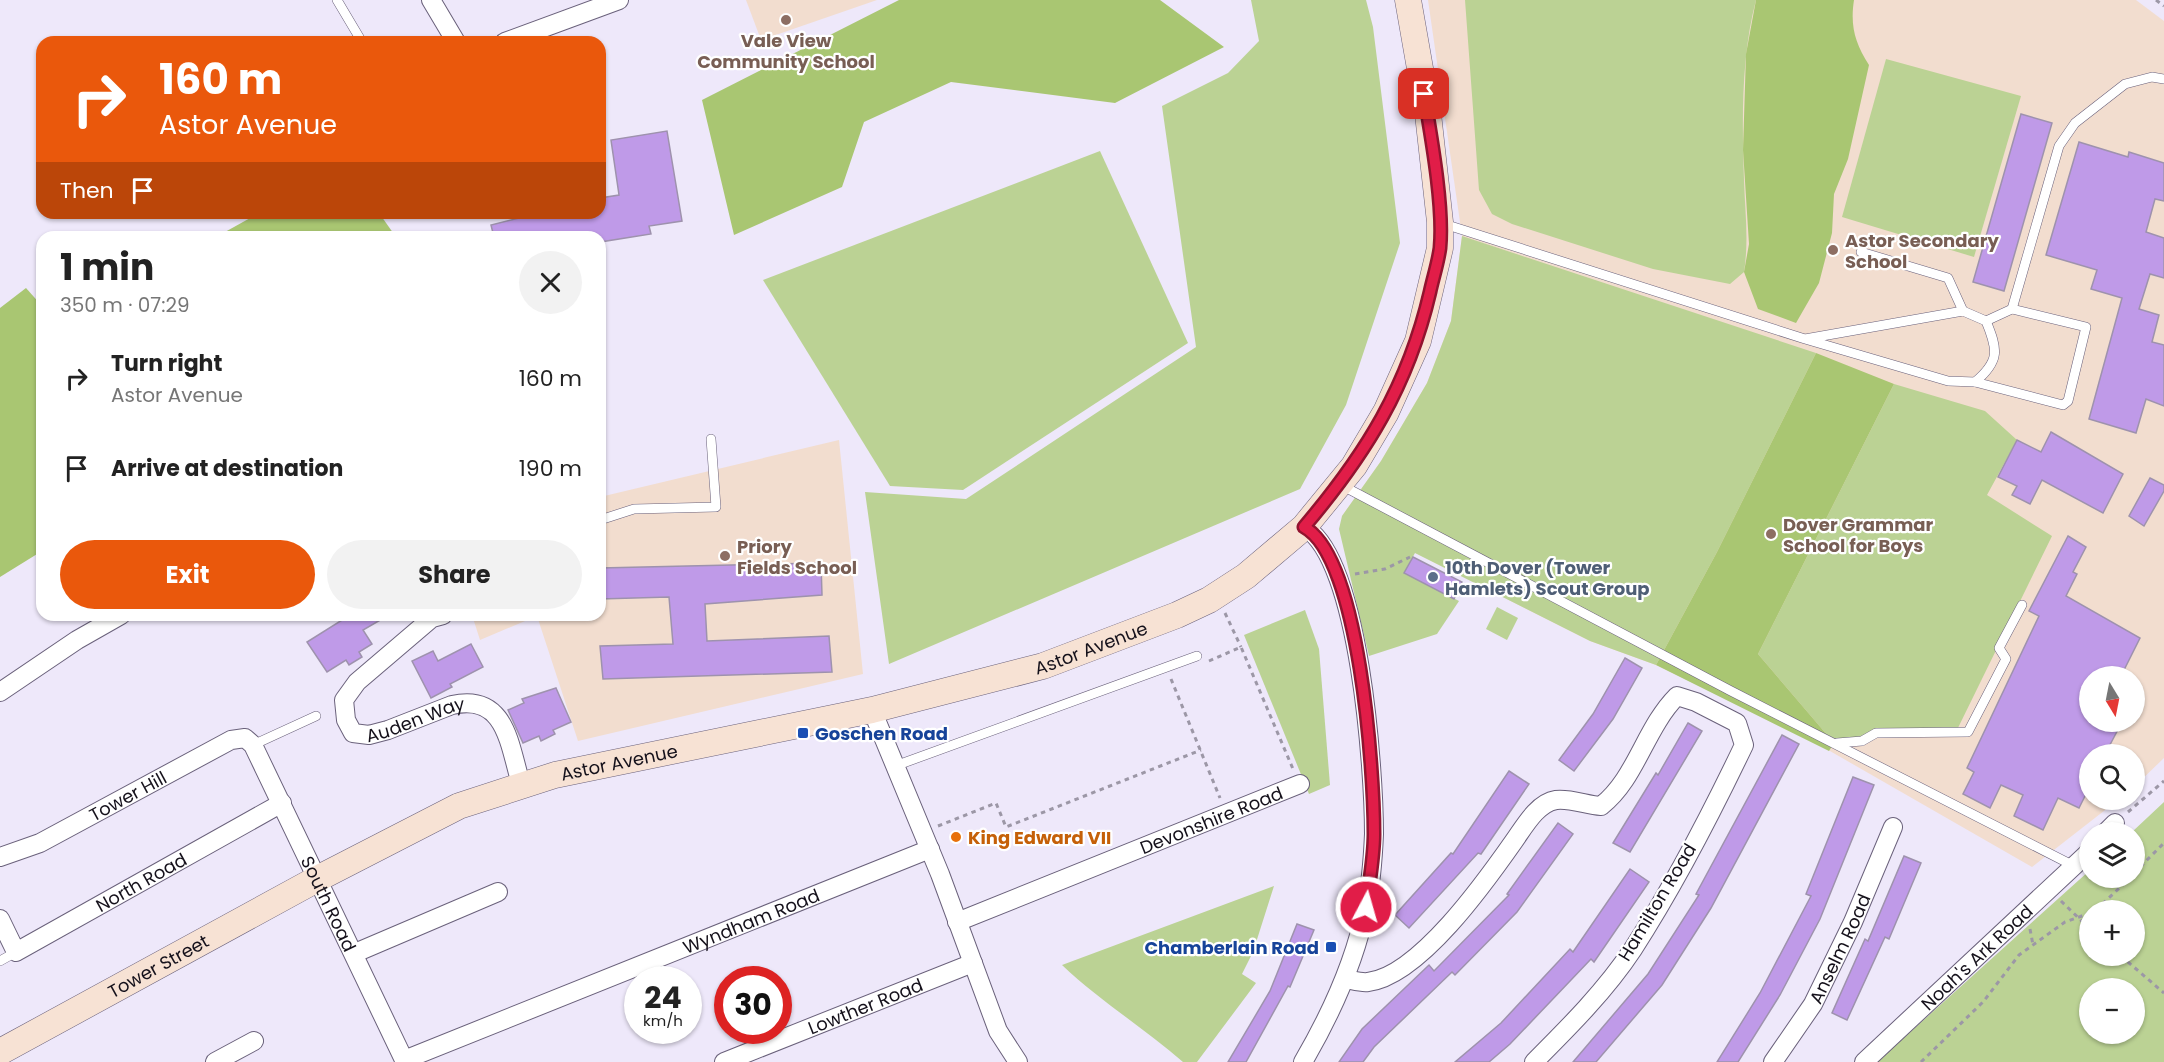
<!DOCTYPE html>
<meta charset="utf-8">
<style>
:root{--surface:#fff;--page:#f2f2f2;--text:#222;--muted:#767676;--accent:#ea580c}
body{margin:0;font-family:Poppins,sans-serif;background:var(--page);color:var(--text);height:100vh;display:flex;flex-direction:column;font-size:22px;white-space:nowrap}
*{box-sizing:border-box;margin:0}
p{font-size:20px;color:var(--muted)}
.icon{flex:none;width:33px;height:33px;fill:none;stroke:currentColor;stroke-width:2;stroke-linecap:round;stroke-linejoin:round}
.map{position:relative;flex:1;overflow:hidden}
.drawer{position:absolute;left:36px;top:231px;width:570px;height:390px;display:flex;flex-direction:column;background:var(--surface);border-radius:18px;box-shadow:0 2px 4px #0004}
.drawer>*{flex:none}
.banner{position:absolute;left:36px;top:36px;width:570px;height:183px;border-radius:18px;box-shadow:0 2px 4px #0004;background:#ea580c;color:#fff;overflow:hidden}
.needle{width:39px;rotate:170deg}
.buttons{position:absolute;left:2079px;top:666px;display:grid;gap:12px}
.buttons a{display:grid;place-items:center;width:66px;height:66px;border-radius:50%;background:var(--surface);box-shadow:0 2px 4px #0004;font-size:30px}
.speed{position:absolute;left:624px;top:966px;display:flex;gap:12px;font-size:30px;font-weight:700;text-align:center}
.speed>*{display:grid;place-content:center;width:78px;height:78px;border-radius:50%;background:var(--surface);box-shadow:0 2px 4px #0004;line-height:1}
.speed small{font-size:15px;font-weight:400}
.speed .limit{border:9px solid #d22;background:#fff;color:#111}
.pin{position:absolute;display:grid;place-items:center;width:51px;height:51px;color:#fff;margin:-26px;border-radius:12px;box-shadow:0 3px 9px #0006}
.me{position:absolute;width:66px;margin:-33px;rotate:6deg;stroke-linejoin:round;filter:drop-shadow(0 0 4px #0008)}
.turn{display:flex;align-items:center;gap:21px;height:126px;padding:0 24px;font-size:27px}
.turn .icon{width:78px;height:78px;stroke-width:2.5}
.turn b{display:block;font-size:42px;line-height:51px}
.then{display:flex;align-items:center;height:57px;padding:0 24px;background:#0003;gap:12px;font-size:22px}
.round{display:grid;place-items:center;flex:none;width:63px;height:63px;border-radius:32px;background:var(--page)}
.summary{display:flex;align-items:center;justify-content:space-between;height:102px;padding:0 24px}
h1{font-size:36px;font-weight:700;line-height:45px}
.button{display:flex;gap:12px;margin-top:auto;padding:12px 24px}
.button a{flex:1;height:69px;border-radius:36px;background:var(--accent);color:#fff;font-size:24px;font-weight:700;line-height:69px;text-align:center}
.button a+a{background:var(--page);color:var(--text)}
ul{padding:0;list-style:none}
li{display:flex;align-items:center;gap:18px;height:90px;padding:0 24px}
li div{flex:1}
li b{display:block;font-size:22px}
li em{font-style:normal}
.map>svg:first-child{display:block}
</style>
<div class="map">
<svg width="2164" height="1062" viewBox="0 0 2164 1062">
<rect width="100%" height="100%" fill="#eee8fa"/>
<g fill="#f2ddcf" fill-rule="evenodd">
<polygon points="746,0 877,0 761,40"/>
<path d="M1428 0H2136L2164 21V758L2135 786 2134 754H2090V800H2118L2032 867 1809 739 1656 665 1590 641 1342 516 1381 461 1427 383 1451 321 1462 236ZM2090 676H2134V722H2090Z"/>
<polygon points="839,440 863,674 578,741 537,616 480,640 472,615 600,615 600,497"/>
</g>
<g fill="#bbd294" fill-rule="evenodd">
<polygon points="1251,0 1366,0 1373,27 1400,243 1346,405 1300,489 889,664 865,492 966,499 1196,347 1162,106 1228,73 1259,41"/>
<path d="M1465 0H1756C1741 57 1742 121 1744 180 1745 212 1749 240 1744 272L1730 284 1653 269 1512 224 1492 214 1479 190Z"/>
<polygon points="1886,59 2021,96 1974,257 1842,217"/>
<polygon points="1100,151 1188,343 963,490 890,486 763,280"/>
<polygon points="1462,236 1816,353 1717,552 1656,665 1590,641 1415,553 1404,573 1459,601 1437,634 1369,656 1339,529 1342,516 1381,461 1427,383 1451,321"/>
<polygon points="1894,384 1985,411 2017,440 1987,495 2052,536 1955,734 1876,733 1834,743 1758,654"/>
<polygon points="1497,607 1518,618 1507,640 1486,629"/>
<polygon points="1305,610 1319,649 1330,785 1309,794 1244,635"/>
<path d="M2164 802V1062H1877L2089 871 2090 878H2134V832H2132ZM2090 910H2134V956H2090ZM2090 988H2134V1034H2090Z"/>
<path d="M1274 886 1253 952 1242 974 1256 983 1197 1062H1183C1144 1028 1100 1001 1062 965Z"/>
</g>
<g fill="#a9c672">
<polygon points="899,0 1160,0 1224,47 1115,103 951,82 864,122 842,187 734,235 702,100"/>
<path d="M1756 0H1854C1850 26 1855 43 1869 65L1848 159 1834 194 1832 233 1819 283 1796 323 1758 309 1744 272 1749 244 1743 150 1746 54Z"/>
<polygon points="259,213 379,213 396,237 216,237"/>
<polygon points="26,288 42,306 42,551 0,577 0,308"/>
<polygon points="1816,353 1894,384 1758,654 1834,743 1829,751 1656,665 1717,552"/>
</g>
<g fill="#bf9ae8" stroke="#9e92ad" stroke-width="1.5">
<polygon points="2021,114 2052,123 2004,291 1973,282"/>
<polygon points="667,131 682,221 649,226 651,234 600,242 600,237 494,237 491,225 539,213 600,213 600,198 619,195 611,140"/>
<polygon points="2079,142 2128,157 2129,152 2164,163 2164,201 2155,199 2146,232 2164,238 2164,278 2150,274 2139,309 2159,315 2152,342 2164,345 2164,406 2146,399 2136,433 2089,419 2122,298 2091,289 2097,270 2046,255"/>
<polygon points="2051,432 2123,474 2103,513 2042,480 2030,504 2012,495 2017,486 1998,477 2017,440 2041,452"/>
<polygon points="2150,478 2164,485 2164,491 2144,526 2129,516"/>
<polygon points="2068,536 2086,547 2073,572 2077,574 2066,596 2140,638 2121,676 2090,676 2090,722 2122,722 2105,754 2090,754 2090,786 2079,808 2058,798 2043,830 2014,816 2023,795 2001,785 1990,808 1963,794 1974,772 1967,768 2039,616 2029,611"/>
<polygon points="1413,557 1462,582 1454,599 1404,573"/>
<polygon points="821,563 822,595 705,604 707,641 829,636 832,672 603,679 600,646 673,644 669,597 600,599 600,568"/>
<polygon points="350,615 389,615 363,630 372,644 359,652 362,657 349,665 346,660 327,672 307,642"/>
<polygon points="471,644 483,667 450,684 452,687 431,698 412,661 433,651 438,661"/>
<polygon points="1625,658 1642,668 1613,719 1574,771 1559,760 1593,714"/>
<polygon points="556,688 571,722 553,730 555,734 541,741 539,736 523,743 508,710 524,703 522,699"/>
<polygon points="1688,723 1702,731 1630,852 1613,843 1656,773 1658,775"/>
<polygon points="1782,735 1799,744 1711,908 1662,985 1596,1062 1573,1062 1648,974 1699,895 1696,894"/>
<polygon points="1509,771 1529,784 1481,854 1478,853 1409,928 1395,915 1451,853 1453,854"/>
<polygon points="1853,777 1874,785 1820,919 1780,995 1738,1062 1717,1062 1760,993 1811,896 1806,894"/>
<polygon points="1558,823 1573,834 1517,912 1455,975 1452,972 1374,1047 1363,1062 1339,1062 1362,1029 1429,965 1434,971 1509,895 1507,894"/>
<polygon points="1904,856 1921,863 1889,939 1885,937 1847,1020 1832,1013 1865,939 1868,941"/>
<polygon points="1630,869 1649,882 1594,962 1591,959 1510,1044 1489,1062 1455,1062 1501,1023 1570,949 1573,952"/>
<polygon points="1297,924 1314,930 1290,987 1288,986 1246,1062 1228,1062 1270,991"/>
</g>
<g fill="none" stroke-linecap="round" stroke-linejoin="round">
<defs>
<g id="lane">
<polyline points="337,0 362,42"/>
<path d="M1441 223 1805 339 1948 381 1975 382C2000 361 1998 350 1986 321L1963 311 1805 339"/>
<polyline points="1861,252 1948,278 1963,311"/>
<polyline points="2012,309 2059,146 2075,123 2125,84 2152,77 2164,79"/>
<polyline points="1975,382 2063,405 2068,401 2086,327 2012,309 1986,321"/>
<polyline points="1341,485 1731,691 2076,867"/>
<polyline points="600,520 634,509 716,507 711,439"/>
<polyline points="1837,743 1862,741 1876,733 1968,732 2006,659 1999,648 2022,605"/>
<polyline points="253,745 316,716"/>
<polyline points="895,766 1197,656"/>
<polyline points="0,961 16,952"/>
</g>
<g id="street">
<polyline points="431,0 456,42"/>
<polyline points="505,42 619,0"/>
<path id="s1" d="M443 615 432 618 357 682 344 700 346 720 353 733 369 735 388 730 452 705C506 693 509 744 521 784"/>
<polyline points="0,692 77,640 121,615"/>
<polyline points="872,710 940,874 998,1031 1018,1062"/>
<polyline points="2106,832 2115,823"/>
<path id="s2" d="M0 857 40 843 231 740 245 738 253 745 405 1062"/>
<path id="s3" d="M0 919 16 952 282 803"/>
<path id="s4" d="M957 922 1300 784"/>
<polyline points="355,953 498,892"/>
<path d="M1345 979C1352 980 1361 983 1368 982 1419 976 1486 881 1514 841 1524 827 1537 803 1556 800 1569 798 1587 805 1601 806 1636 779 1645 728 1677 696L1696 702 1737 723 1744 745C1711 814 1675 884 1633 949 1606 990 1569 1027 1534 1062"/>
<path id="s5" d="M404 1060 930 849"/>
<polyline points="215,1062 254,1041"/>
<path id="s6" d="M724 1062 973 963"/>
<path d="M1303 1062C1331 1014 1355 962 1366 907 1371 884 1373 857 1374 834 1374 773 1360 557 1304 527"/>
<path id="s7" d="M1773 1062 1813 1004 1853 922 1893 827"/>
<path id="s8" d="M1864 1062 2090 851"/>
</g>
<g id="secondary">
<path id="s9" d="M0 1052 317 879 459 806 555 775 872 710 1043 666 1177 615 1209 600 1246 576 1304 527 1354 466 1386 412 1418 341 1440 248V222L1428 114 1408 0"/>
</g>
</defs>
<use href="#lane" stroke="#6a617b" stroke-width="10"/>
<use href="#street" stroke="#6a617b" stroke-width="20"/>
<use href="#secondary" stroke="#6a617b" stroke-width="27"/>
<g stroke="#9c97a6" stroke-width="3" stroke-dasharray="4.5 4.5" stroke-linecap="butt">
<polyline points="2156,0 2164,6"/>
<polyline points="1355,574 1385,569 1410,557"/>
<polyline points="1225,613 1241,647"/>
<polyline points="1209,661 1241,647 1293,769"/>
<polyline points="1171,679 1220,798"/>
<polyline points="2128,812 2164,781"/>
<polyline points="938,826 996,803 1006,827 1201,750"/>
<polyline points="2134,873 2164,843"/>
<polyline points="2061,901 2090,929"/>
<polyline points="2096,910 2130,878"/>
<polyline points="2030,929 2033,945"/>
<polyline points="2121,956 2164,993"/>
<polyline points="1921,1062 1983,1002 2019,955 2065,922 2090,913"/>
</g>
<use href="#lane" stroke="#fff" stroke-width="9"/>
<use href="#street" stroke="#fff" stroke-width="18"/>
<use href="#secondary" stroke="#f7e2d4" stroke-width="26"/>
</g>
<g fill="none" stroke-linecap="round" stroke-linejoin="round">
<defs>
<path id="route" d="M1366 907C1369 883 1374 858 1374 834 1374 772 1360 557 1304 527 1366 454 1408 386 1430 292 1433 278 1438 263 1440 248 1444 206 1431 136 1424 94"/>
</defs>
<use href="#route" stroke="#92132f" stroke-width="15"/>
<use href="#route" stroke="#e11d48" stroke-width="10"/>
</g>
<g fill="#8d6e63" stroke="#fff" stroke-width="2">
<circle cx="786" cy="20" r="6"/>
<circle cx="1833" cy="250" r="6"/>
<circle cx="1771" cy="534" r="6"/>
<circle cx="725" cy="556" r="6"/>
</g>
<circle fill="#5c6f8a" stroke="#fff" stroke-width="2" cx="1433" cy="577" r="6"/>
<g fill="#1a4fb4" stroke="#fff" stroke-width="2">
<rect x="797" y="727" width="12" height="12" rx="3"/>
<rect x="1325" y="941" width="12" height="12" rx="3"/>
</g>
<circle fill="#e8710a" stroke="#fff" stroke-width="2" cx="956" cy="837" r="6"/>
<g text-anchor="middle" dominant-baseline="central" stroke-width="4.5" stroke-linejoin="round" paint-order="stroke">
<g font-size="18" font-weight="bold" fill="#785e54" stroke="#fff" text-anchor="start">
<text x="786" y="40" text-anchor="middle">Vale View<tspan x="786" dy="21">Community School</tspan></text>
<text x="1845" y="240">Astor Secondary<tspan x="1845" dy="21">School</tspan></text>
<text x="1783" y="524">Dover Grammar<tspan x="1783" dy="21">School for Boys</tspan></text>
<text x="737" y="546">Priory<tspan x="737" dy="21">Fields School</tspan></text>
</g>
<g font-size="18" font-weight="bold" fill="#4e5e75" stroke="#fff" text-anchor="start">
<text x="1445" y="567">10th Dover (Tower<tspan x="1445" dy="21">Hamlets) Scout Group</tspan></text>
</g>
<g font-size="18" fill="#15111b" stroke="#fff">
<text stroke="none"><textPath href="#s9" startOffset="1173">Astor Avenue</textPath></text>
<text stroke="none"><textPath href="#s1" startOffset="232">Auden Way</textPath></text>
<text stroke="none"><textPath href="#s9" startOffset="687">Astor Avenue</textPath></text>
<text stroke="none"><textPath href="#s2" startOffset="142">Tower Hill</textPath></text>
<text stroke="none"><textPath href="#s4" startOffset="274">Devonshire Road</textPath></text>
<text stroke="none"><textPath href="#s3" startOffset="180">North Road</textPath></text>
<text transform="translate(1657 902) rotate(-59)">Hamilton Road</text>
<text stroke="none"><textPath href="#s2" startOffset="460">South Road</textPath></text>
<text stroke="none"><textPath href="#s5" startOffset="374">Wyndham Road</textPath></text>
<text stroke="none"><textPath href="#s7" startOffset="132">Anselm Road</textPath></text>
<text stroke="none"><textPath href="#s8" startOffset="154">Noah's Ark Road</textPath></text>
<text stroke="none"><textPath href="#s9" startOffset="180">Tower Street</textPath></text>
<text stroke="none"><textPath href="#s6" startOffset="152">Lowther Road</textPath></text>
</g>
<g font-size="18" font-weight="bold" fill="#164399" stroke="#fff" text-anchor="start">
<text x="815" y="733">Goschen Road</text>
<text x="1319" y="947" text-anchor="end">Chamberlain Road</text>
</g>
<g font-size="18" font-weight="bold" fill="#c56008" stroke="#fff" text-anchor="start">
<text x="968" y="837">King Edward VII</text>
</g>
</g>
</svg>
<div class="buttons">
<a><svg class="needle" viewBox="-14 -14 28 28"><path d="M0-13l5 13h-10z" fill="#e53935"/><path d="M0 13l5-13h-10z" fill="#767676"/></svg></a>
<a><svg class="icon" aria-label="search" viewBox="0 0 24 24"><circle cx="10" cy="10" r="6"/><path d="M15 15l6 6"/></svg></a>
<a><svg class="icon" aria-label="layers" viewBox="0 0 24 24"><path d="M12 4l9 5-9 5-9-5zM3 14l9 5 9-5"/></svg></a>
<a>+</a>
<a>−</a>
</div>
<div class="speed"><div>24<small>km/h</small></div><div class="limit">30</div></div>
<div class="pin" style="left:1424px;top:94px;background:#d93025"><svg class="icon" aria-label="arrive" viewBox="0 0 24 24"><path d="M6 21V4h12l-3 4 3 4H6"/></svg></div>
<svg class="me" style="left:1366px;top:907px" viewBox="-20 -20 40 40"><circle r="17" fill="#e11d48" stroke="#fff" stroke-width="3"/><path d="M0-11L8 9 0 5-8 9z" fill="#fff"/></svg>
<div class="banner">
<div class="turn"><svg class="icon" aria-label="right" viewBox="0 0 24 24"><path d="M7 20v-9h11M14 6l5 5-5 5"/></svg><div><b>160 m</b>Astor Avenue</div></div>
<div class="then">Then<svg class="icon" aria-label="arrive" viewBox="0 0 24 24"><path d="M6 21V4h12l-3 4 3 4H6"/></svg></div>
</div>
<section class="drawer">
<div class="summary"><div><h1>1 min</h1><p>350 m · 07:29</p></div><a class="round"><svg class="icon" aria-label="close" viewBox="0 0 24 24"><path d="M6 6l12 12M18 6L6 18"/></svg></a></div>
<ul>
<li><svg class="icon" aria-label="right" viewBox="0 0 24 24"><path d="M7 20v-9h11M14 6l5 5-5 5"/></svg><div><b>Turn right</b><p>Astor Avenue</p></div><em>160 m</em></li>
<li><svg class="icon" aria-label="arrive" viewBox="0 0 24 24"><path d="M6 21V4h12l-3 4 3 4H6"/></svg><div><b>Arrive at destination</b></div><em>190 m</em></li>
</ul>
<div class="button"><a>Exit</a><a>Share</a></div>
</section>
</div>
